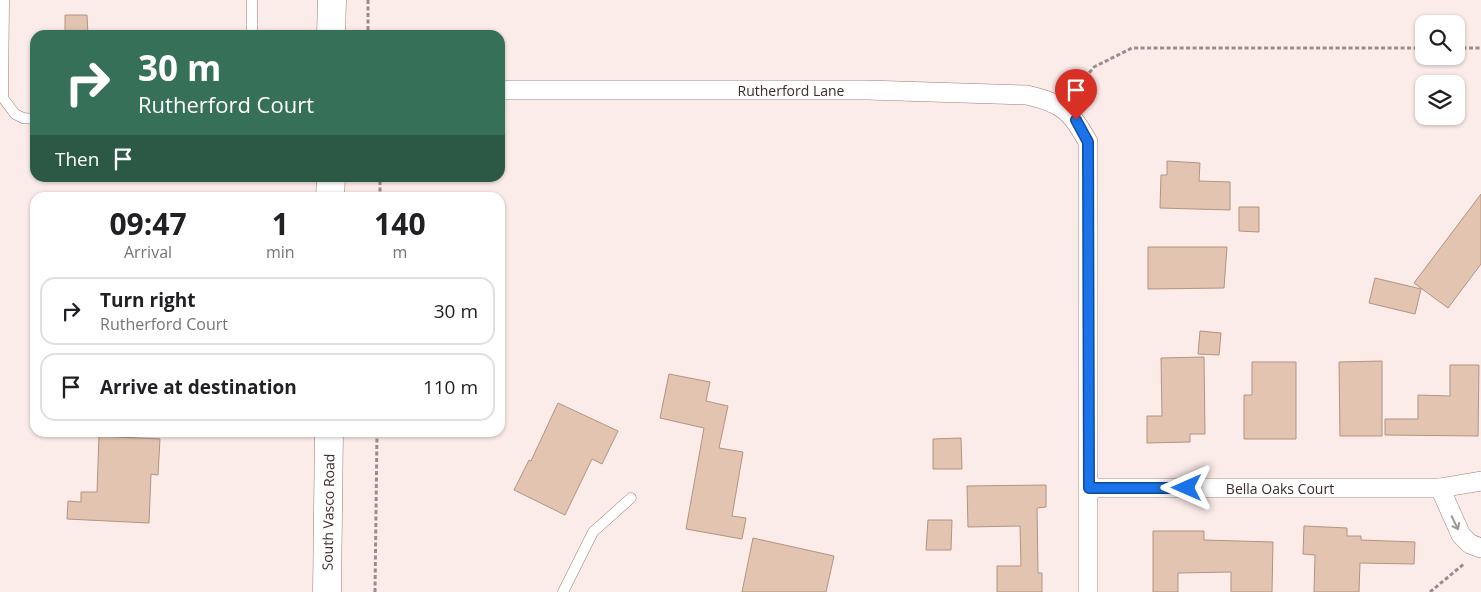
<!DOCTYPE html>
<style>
:root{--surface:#fff;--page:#f6f6f6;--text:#202124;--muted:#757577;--line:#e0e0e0}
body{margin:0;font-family:"Open Sans",sans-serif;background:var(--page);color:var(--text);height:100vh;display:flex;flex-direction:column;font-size:19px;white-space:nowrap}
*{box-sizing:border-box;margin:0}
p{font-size:16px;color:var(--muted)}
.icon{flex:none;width:28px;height:28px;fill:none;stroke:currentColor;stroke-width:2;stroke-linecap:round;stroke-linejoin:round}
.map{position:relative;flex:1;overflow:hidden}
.drawer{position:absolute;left:30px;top:192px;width:475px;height:245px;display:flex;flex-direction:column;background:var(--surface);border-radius:15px;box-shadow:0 1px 4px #0004}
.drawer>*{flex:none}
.hud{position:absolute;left:30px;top:30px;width:475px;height:152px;border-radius:15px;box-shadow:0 1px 4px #0004;background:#377058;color:#fff;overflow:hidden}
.tools{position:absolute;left:1415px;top:15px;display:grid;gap:10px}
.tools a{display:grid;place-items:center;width:50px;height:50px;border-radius:10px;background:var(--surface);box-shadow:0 1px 4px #0004;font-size:25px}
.pin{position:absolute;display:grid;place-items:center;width:42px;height:42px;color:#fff;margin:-51px -21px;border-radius:50% 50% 50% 0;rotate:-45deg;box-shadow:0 0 5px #0007}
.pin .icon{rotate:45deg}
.me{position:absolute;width:55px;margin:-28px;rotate:270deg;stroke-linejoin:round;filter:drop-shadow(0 0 4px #0008)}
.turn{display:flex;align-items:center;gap:18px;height:105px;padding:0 25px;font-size:22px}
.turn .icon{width:65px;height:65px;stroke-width:2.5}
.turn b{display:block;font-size:35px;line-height:42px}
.then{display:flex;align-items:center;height:48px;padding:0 25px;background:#0003;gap:10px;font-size:19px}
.eta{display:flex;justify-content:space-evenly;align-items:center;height:85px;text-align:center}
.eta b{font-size:30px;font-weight:700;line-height:35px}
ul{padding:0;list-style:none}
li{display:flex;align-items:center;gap:15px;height:68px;margin:0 10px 8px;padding:0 15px;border:2px solid var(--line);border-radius:15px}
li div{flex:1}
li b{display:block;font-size:19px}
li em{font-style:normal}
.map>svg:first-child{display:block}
</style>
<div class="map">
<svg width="1481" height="592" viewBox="0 0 1481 592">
<rect width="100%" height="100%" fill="#fbebe9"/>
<g fill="#e3c4b0" stroke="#b19481">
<polygon points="65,15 87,15 88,35 65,35"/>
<polygon points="1167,161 1200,163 1199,181 1230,182 1230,210 1160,208 1161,175 1167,175"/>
<polygon points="1481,194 1481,264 1448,308 1414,283"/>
<polygon points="1239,207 1259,207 1259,232 1239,231"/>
<polygon points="1148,247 1227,247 1224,288 1148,289"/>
<polygon points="1375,278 1421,289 1415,314 1369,303"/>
<polygon points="1200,331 1221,333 1219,355 1198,354"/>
<polygon points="1204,357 1205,434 1190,434 1190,442 1147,443 1147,416 1162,416 1161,358"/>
<polygon points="1382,361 1382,436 1340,436 1339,362"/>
<polygon points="1252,362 1296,362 1296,439 1244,439 1244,395 1252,395"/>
<polygon points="1450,365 1479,365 1478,436 1385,435 1385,419 1418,419 1418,395 1450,396"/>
<polygon points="669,374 710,382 706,401 728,406 719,448 743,452 732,516 746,518 742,539 686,529 704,428 660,418"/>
<polygon points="558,403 618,431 602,464 592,459 565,515 514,490 529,460 531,461"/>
<polygon points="99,436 160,439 158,475 151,474 149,523 67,519 68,501 81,502 81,492 97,492"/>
<polygon points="961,438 962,469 933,469 933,439"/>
<polygon points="1046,485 1046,507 1037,508 1038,573 1042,573 1042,592 997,592 997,566 1021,566 1020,526 968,527 967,486"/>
<polygon points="928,520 952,520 951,550 926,550"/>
<polygon points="1304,526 1347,528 1347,536 1361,536 1361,540 1415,542 1414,564 1360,563 1359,592 1314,592 1315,555 1303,554"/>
<polygon points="1153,531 1204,531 1204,540 1273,542 1272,592 1231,592 1231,572 1178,573 1178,592 1153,592"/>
<polygon points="753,538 834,556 826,592 742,592"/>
</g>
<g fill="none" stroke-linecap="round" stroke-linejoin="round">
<defs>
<g id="service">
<polyline points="4,0 3,98 15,114 23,118 35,119"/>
<polyline points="252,35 252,0"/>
<polyline points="563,592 593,532 631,498"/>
</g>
<g id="minor">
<path d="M500 90H867L1027 95C1062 103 1071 111 1088 142V592"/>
<polyline points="1089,488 1440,488 1481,481"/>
<polyline points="1440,488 1461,535 1470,544 1481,548"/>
</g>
<g id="secondary">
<polyline points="331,35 332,0"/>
<polyline points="330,198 331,178"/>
<polyline points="327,592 329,432"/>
</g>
</defs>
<use href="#service" stroke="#9f7c77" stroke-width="11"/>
<use href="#minor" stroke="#9f7c77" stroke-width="20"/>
<use href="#secondary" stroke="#9f7c77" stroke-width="29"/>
<g stroke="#9b8c8a" stroke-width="3" stroke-dasharray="4 2.5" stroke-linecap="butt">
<polyline points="368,0 368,35"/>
<polyline points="1456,48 1481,48"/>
<polyline points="1073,93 1094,67 1132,48 1424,48"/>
<polyline points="380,198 380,178"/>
<polyline points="375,592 377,432"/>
<polyline points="1430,592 1465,563"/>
</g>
<use href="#service" stroke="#fff" stroke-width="10"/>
<use href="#minor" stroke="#fff" stroke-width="19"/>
<use href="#secondary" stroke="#fff" stroke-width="28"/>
</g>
<defs><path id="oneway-shaft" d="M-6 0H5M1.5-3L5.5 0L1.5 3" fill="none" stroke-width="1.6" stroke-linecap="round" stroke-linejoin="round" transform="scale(1.25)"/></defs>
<use stroke="#9e9695" href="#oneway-shaft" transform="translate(1455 523) rotate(64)"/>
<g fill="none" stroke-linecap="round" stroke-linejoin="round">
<defs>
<polyline id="route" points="1076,120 1088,142 1089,488 1187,488"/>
</defs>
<use href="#route" stroke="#114b97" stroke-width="12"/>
<use href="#route" stroke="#1a73e8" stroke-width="9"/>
</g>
<g text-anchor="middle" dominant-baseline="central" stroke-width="5" stroke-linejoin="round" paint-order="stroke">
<g font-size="14" fill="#3c2d2b" stroke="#fff">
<text x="791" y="90">Rutherford Lane</text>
<text x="1280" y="488">Bella Oaks Court</text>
<text transform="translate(328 512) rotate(-89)">South Vasco Road</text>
</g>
</g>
</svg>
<div class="tools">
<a><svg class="icon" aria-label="search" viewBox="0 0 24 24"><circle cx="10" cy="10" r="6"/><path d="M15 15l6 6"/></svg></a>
<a><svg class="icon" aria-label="layers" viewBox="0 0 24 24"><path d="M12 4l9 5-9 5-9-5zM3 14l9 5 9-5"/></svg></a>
</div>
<div class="pin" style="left:1076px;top:120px;background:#d93025"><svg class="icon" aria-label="arrive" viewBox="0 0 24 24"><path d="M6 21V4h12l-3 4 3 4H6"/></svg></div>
<svg class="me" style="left:1187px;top:488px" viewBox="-20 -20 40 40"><path d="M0-17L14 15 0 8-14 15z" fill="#1a73e8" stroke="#fff" stroke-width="4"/></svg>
<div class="hud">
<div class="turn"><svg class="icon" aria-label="right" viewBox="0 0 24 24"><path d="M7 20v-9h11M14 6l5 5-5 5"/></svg><div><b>30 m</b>Rutherford Court</div></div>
<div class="then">Then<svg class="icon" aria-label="arrive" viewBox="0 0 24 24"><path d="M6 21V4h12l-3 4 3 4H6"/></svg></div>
</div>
<section class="drawer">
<div class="eta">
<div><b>09:47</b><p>Arrival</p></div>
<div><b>1</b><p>min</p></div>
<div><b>140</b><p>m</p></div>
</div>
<ul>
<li><svg class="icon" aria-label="right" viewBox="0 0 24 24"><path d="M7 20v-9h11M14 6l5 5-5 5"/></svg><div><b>Turn right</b><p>Rutherford Court</p></div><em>30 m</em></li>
<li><svg class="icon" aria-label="arrive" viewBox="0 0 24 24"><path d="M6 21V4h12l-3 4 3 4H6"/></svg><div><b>Arrive at destination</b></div><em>110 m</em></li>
</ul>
</section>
</div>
